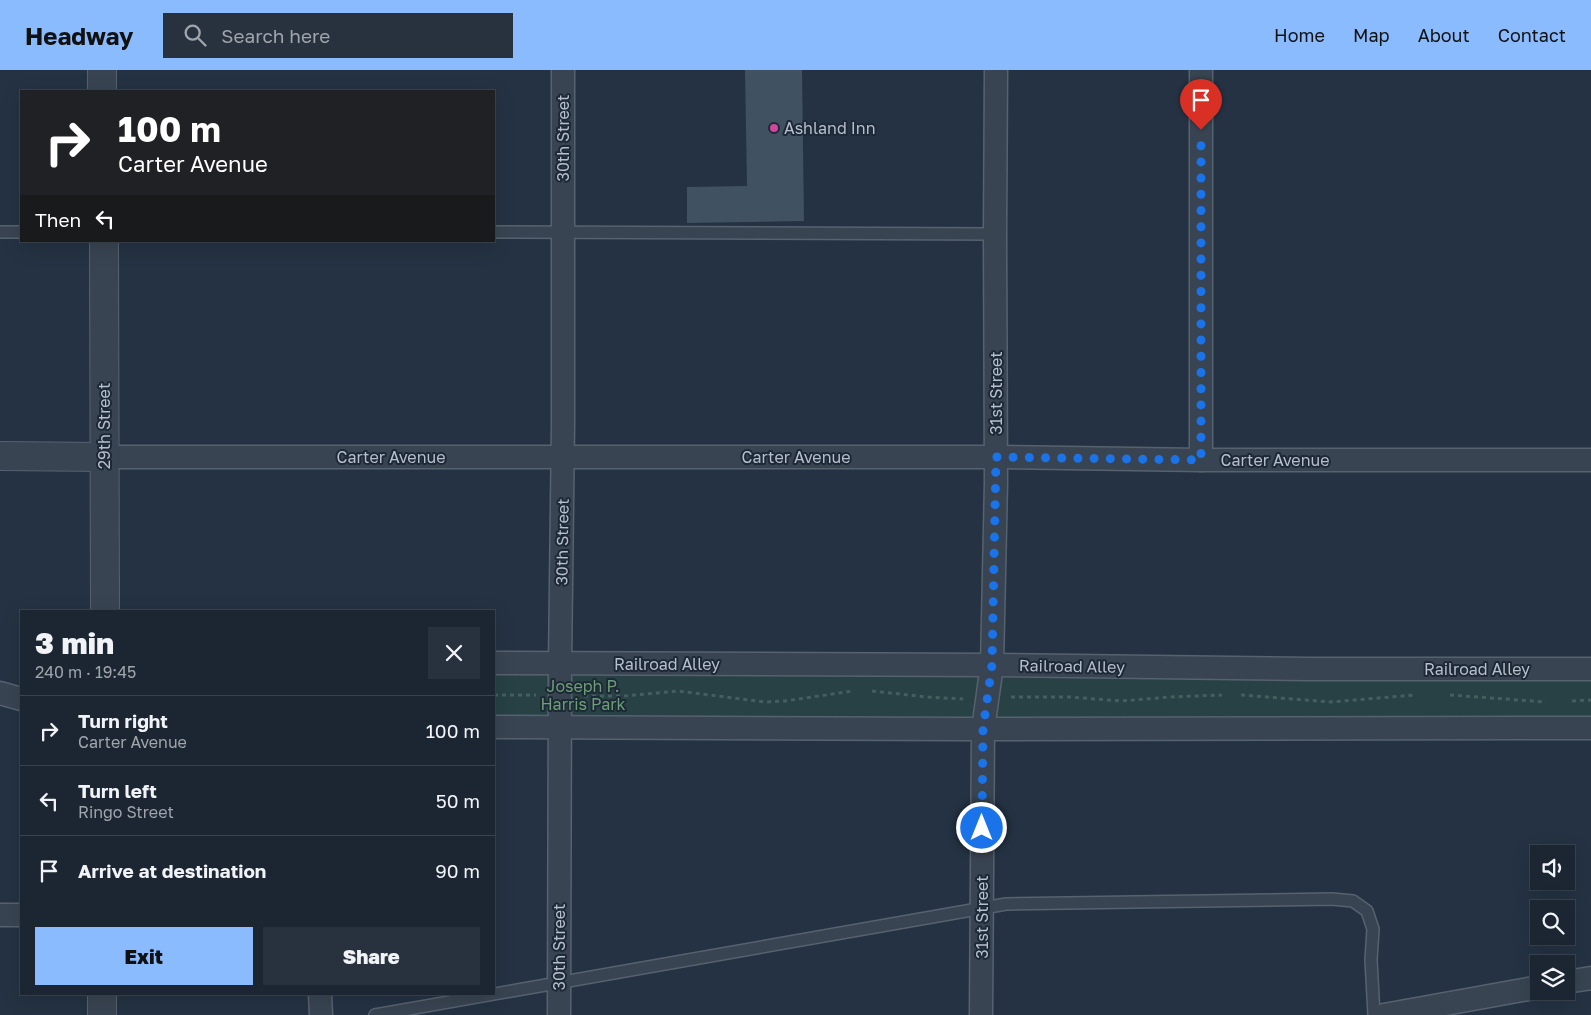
<!DOCTYPE html>
<meta charset="utf-8">
<style>
:root{--surface:#1b2632;--page:#28323e;--text:#f1f3f6;--muted:#a0a5ac;--line:#39434d;--accent:#89bbfe}
body{margin:0;font-family:"Golos Text",sans-serif;background:var(--page);color:var(--text);height:100vh;display:flex;flex-direction:column;font-size:19px;white-space:nowrap}
*{box-sizing:border-box;margin:0}
p{font-size:16px;color:var(--muted)}
.icon{flex:none;width:28px;height:28px;fill:none;stroke:currentColor;stroke-width:2;stroke-linecap:round;stroke-linejoin:round}
.map{position:relative;flex:1;overflow:hidden}
.side{position:absolute;left:20px;top:540px;width:475px;height:385px;display:flex;flex-direction:column;background:var(--surface);border-radius:0px;box-shadow:0 5px 20px #0002,0 0 0 1px var(--line)}
.side>*{flex:none}
.banner{position:absolute;left:20px;top:20px;width:475px;height:152px;border-radius:0px;box-shadow:0 5px 20px #0002,0 0 0 1px var(--line);background:#202124;color:#fff;overflow:hidden}
.controls{position:absolute;left:1530px;top:775px;display:grid;gap:10px}
.controls a{display:grid;place-items:center;width:45px;height:45px;border-radius:0px;background:var(--surface);box-shadow:0 5px 20px #0002,0 0 0 1px var(--line);font-size:25px}
.pin{position:absolute;display:grid;place-items:center;width:42px;height:42px;color:#fff;margin:-51px -21px;border-radius:50% 50% 50% 0;rotate:-45deg;box-shadow:0 0 5px #0007}
.pin .icon{rotate:45deg}
.me{position:absolute;width:55px;margin:-28px;rotate:0deg;stroke-linejoin:round;filter:drop-shadow(0 0 4px #0008)}
.turn{display:flex;align-items:center;gap:18px;height:105px;padding:0 15px;font-size:22px}
.turn .icon{width:65px;height:65px;stroke-width:2.5}
.turn b{display:block;font-size:35px;line-height:42px}
.then{display:flex;align-items:center;height:48px;padding:0 15px;background:#0003;gap:10px;font-size:19px}
.round{display:grid;place-items:center;flex:none;width:52px;height:52px;border-radius:0px;background:var(--page)}
.head{display:flex;align-items:center;justify-content:space-between;height:85px;padding:0 15px}
h1{font-size:30px;font-weight:800;line-height:38px}
.button{display:flex;gap:10px;margin-top:auto;padding:10px 15px}
.button a{flex:1;height:58px;border-radius:0px;background:var(--accent);color:#111;font-size:20px;font-weight:800;line-height:58px;text-align:center}
.button a+a{background:var(--page);color:var(--text)}
ul{padding:0;list-style:none}
li{display:flex;align-items:center;gap:15px;height:70px;padding:0 15px;border-top:1px solid var(--line)}
li div{flex:1}
li b{display:block;font-size:19px}
li em{font-style:normal}
header{display:flex;align-items:center;gap:30px;box-sizing:border-box;height:70px;padding:0 25px;background:var(--accent);color:#111}
header strong{font-size:24px}
nav{display:flex;gap:28px;margin-inline-start:auto;font-size:18px}
.search{width:350px;height:45px;background:var(--page);display:flex;align-items:center;gap:12px;box-sizing:border-box;padding:0 18px;border-radius:0px;color:var(--muted);font-size:19px}
.map>svg:first-child{display:block}
</style>
<header>
<strong>Headway</strong>
<div class="search"><svg class="icon" aria-label="search" viewBox="0 0 24 24"><circle cx="10" cy="10" r="6"/><path d="M15 15l6 6"/></svg>Search here</div>
<nav><a>Home</a><a>Map</a><a>About</a><a>Contact</a></nav>
</header>
<div class="map">
<svg width="1591" height="945" viewBox="0 0 1591 945">
<rect width="100%" height="100%" fill="#243243"/>
<polygon fill="#274144" points="494,604 1591,609 1591,648 494,646"/>
<polygon fill="#405162" points="745,0 802,0 804,151 687,153 687,117 747,116"/>
<g fill="none" stroke-linecap="round" stroke-linejoin="round">
<defs>
<g id="service">
<polyline points="0,162 21,162"/>
<polyline points="494,162 995,164"/>
<polyline points="375,945 1006,834 1332,829 1353,831 1367,841 1373,859 1371,890 1374,945"/>
</g>
<g id="minor">
<polyline points="1201,0 1201,390"/>
<polyline points="105,387 996,387 1201,390 1591,390"/>
<polyline points="494,593 992,595 1307,599 1591,599"/>
<polyline points="0,623 21,629"/>
<polyline points="494,657 961,659 1591,658"/>
<polyline points="0,845 21,845"/>
<polyline points="1566,912 1591,908"/>
<polyline points="320,924 321,945"/>
<polyline points="559,945 560,594 563,354 563,0"/>
<polyline points="981,945 983,659 992,595 996,412 995,164 996,0"/>
<polyline points="1384,945 1539,917"/>
</g>
<g id="tertiary">
<polyline points="102,0 102,21"/>
<polyline points="104,171 105,541"/>
<polyline points="0,386 105,387"/>
<polyline points="102,924 102,945"/>
</g>
</defs>
<use href="#service" stroke="#57626f" stroke-width="14"/>
<use href="#minor" stroke="#57626f" stroke-width="25"/>
<use href="#tertiary" stroke="#57626f" stroke-width="30"/>
<g stroke="#455e60" stroke-width="3" stroke-dasharray="4 4" stroke-linecap="butt">
<polyline points="872,621 927,627 963,629"/>
<polyline points="494,625 536,625"/>
<polyline points="1241,625 1331,632 1414,625"/>
<polyline points="1450,625 1546,632"/>
<polyline points="584,626 624,626 678,621 766,632 785,631 853,621"/>
<polyline points="1011,627 1070,627 1121,631 1170,627 1222,625"/>
<polyline points="1572,631 1591,630"/>
</g>
<use href="#service" stroke="#394452" stroke-width="11"/>
<use href="#minor" stroke="#394452" stroke-width="22"/>
<use href="#tertiary" stroke="#394452" stroke-width="28"/>
</g>
<g fill="none" stroke-linecap="round" stroke-linejoin="round">
<polyline stroke="#1a73e8" stroke-width="9" stroke-dasharray="0 16.2" points="982,758 983,659 992,595 996,387 1201,390 1201,60"/>
</g>
<circle fill="#d1479c" stroke="#1e2937" stroke-width="2" cx="774" cy="58" r="5"/>
<g text-anchor="middle" dominant-baseline="central" stroke-width="4" stroke-linejoin="round" paint-order="stroke">
<g font-size="16" fill="#b6bfcc" stroke="#1e2937" text-anchor="start">
<text x="784" y="58">Ashland Inn</text>
</g>
<g font-size="16" fill="#b6bfcc" stroke="#1e2937">
<text transform="translate(563 68) rotate(-90)">30th Street</text>
<text transform="translate(996 323) rotate(-90)">31st Street</text>
<text transform="translate(104 356) rotate(-90)">29th Street</text>
<text x="391" y="387">Carter Avenue</text>
<text x="796" y="387">Carter Avenue</text>
<text x="1275" y="390">Carter Avenue</text>
<text transform="translate(562 472) rotate(-89)">30th Street</text>
<text x="667" y="594">Railroad Alley</text>
<text transform="translate(1072 596) rotate(1)">Railroad Alley</text>
<text x="1477" y="599">Railroad Alley</text>
<text transform="translate(982 847) rotate(-90)">31st Street</text>
<text transform="translate(559 877) rotate(-90)">30th Street</text>
</g>
<g font-size="16" fill="#6c9f75" stroke="#1e2937">
<text x="583" y="616">Joseph P.<tspan x="583" dy="18">Harris Park</tspan></text>
</g>
</g>
</svg>
<div class="controls">
<a><svg class="icon" aria-label="sound" viewBox="0 0 24 24"><path d="M4 9h4l5-4v14l-5-4H4zM17 9q2 3 0 6"/></svg></a>
<a><svg class="icon" aria-label="search" viewBox="0 0 24 24"><circle cx="10" cy="10" r="6"/><path d="M15 15l6 6"/></svg></a>
<a><svg class="icon" aria-label="layers" viewBox="0 0 24 24"><path d="M12 4l9 5-9 5-9-5zM3 14l9 5 9-5"/></svg></a>
</div>
<div class="pin" style="left:1201px;top:60px;background:#d93025"><svg class="icon" aria-label="arrive" viewBox="0 0 24 24"><path d="M6 21V4h12l-3 4 3 4H6"/></svg></div>
<svg class="me" style="left:982px;top:758px" viewBox="-20 -20 40 40"><circle r="17" fill="#1a73e8" stroke="#fff" stroke-width="3"/><path d="M0-11L8 9 0 5-8 9z" fill="#fff"/></svg>
<div class="banner">
<div class="turn"><svg class="icon" aria-label="right" viewBox="0 0 24 24"><path d="M7 20v-9h11M14 6l5 5-5 5"/></svg><div><b>100 m</b>Carter Avenue</div></div>
<div class="then">Then<svg class="icon" aria-label="left" viewBox="0 0 24 24"><path d="M17 20v-9H6M10 6l-5 5 5 5"/></svg></div>
</div>
<section class="side">
<div class="head"><div><h1>3 min</h1><p>240 m · 19:45</p></div><a class="round"><svg class="icon" aria-label="close" viewBox="0 0 24 24"><path d="M6 6l12 12M18 6L6 18"/></svg></a></div>
<ul>
<li><svg class="icon" aria-label="right" viewBox="0 0 24 24"><path d="M7 20v-9h11M14 6l5 5-5 5"/></svg><div><b>Turn right</b><p>Carter Avenue</p></div><em>100 m</em></li>
<li><svg class="icon" aria-label="left" viewBox="0 0 24 24"><path d="M17 20v-9H6M10 6l-5 5 5 5"/></svg><div><b>Turn left</b><p>Ringo Street</p></div><em>50 m</em></li>
<li><svg class="icon" aria-label="arrive" viewBox="0 0 24 24"><path d="M6 21V4h12l-3 4 3 4H6"/></svg><div><b>Arrive at destination</b></div><em>90 m</em></li>
</ul>
<div class="button"><a>Exit</a><a>Share</a></div>
</section>
</div>
